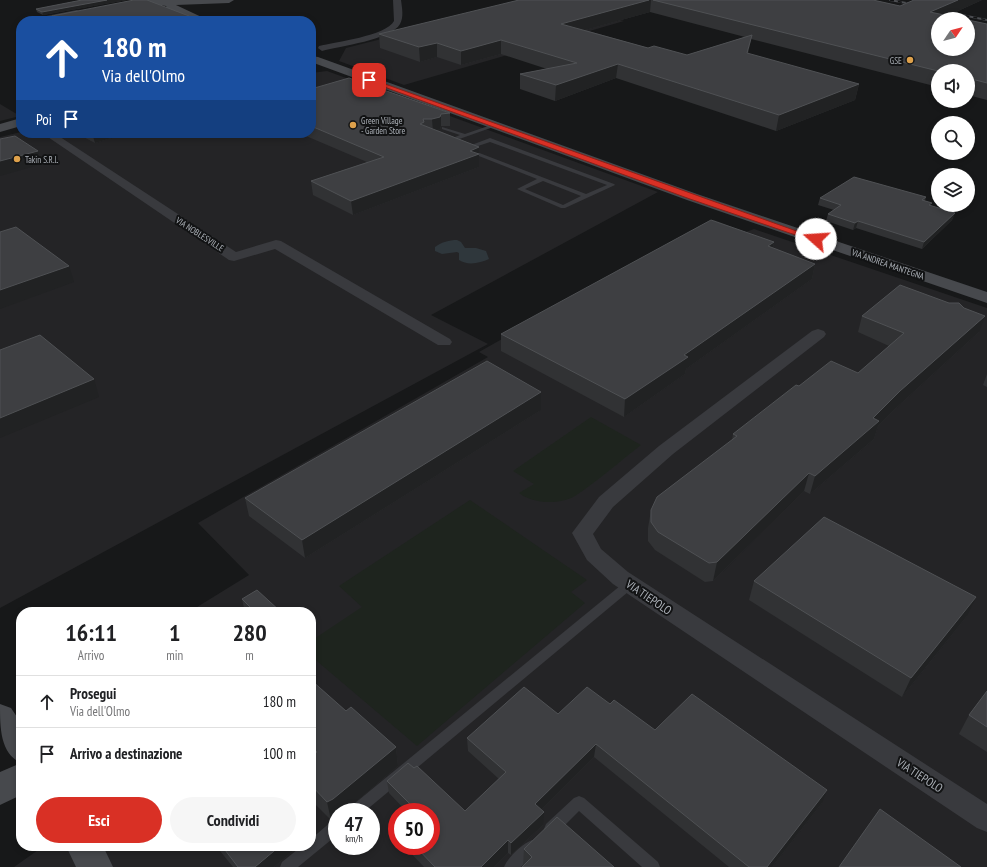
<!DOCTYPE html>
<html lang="it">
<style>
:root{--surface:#fff;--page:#f6f6f6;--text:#202124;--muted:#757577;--line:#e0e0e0;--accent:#d93025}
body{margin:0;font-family:"PT Sans Narrow",sans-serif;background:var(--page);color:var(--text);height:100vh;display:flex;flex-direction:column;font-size:15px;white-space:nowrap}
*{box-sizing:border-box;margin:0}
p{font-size:13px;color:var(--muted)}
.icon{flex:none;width:22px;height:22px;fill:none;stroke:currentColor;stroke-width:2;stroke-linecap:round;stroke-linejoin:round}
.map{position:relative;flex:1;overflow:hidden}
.details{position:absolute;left:16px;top:607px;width:300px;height:244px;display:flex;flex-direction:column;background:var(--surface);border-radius:16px;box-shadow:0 2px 6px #0003}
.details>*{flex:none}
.hud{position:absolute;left:16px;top:16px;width:300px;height:122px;border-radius:16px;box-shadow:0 2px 6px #0003;background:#1a4fa0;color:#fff;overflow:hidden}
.needle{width:26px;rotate:55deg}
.tools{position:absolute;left:931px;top:12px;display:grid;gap:8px}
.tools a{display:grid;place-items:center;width:44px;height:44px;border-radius:50%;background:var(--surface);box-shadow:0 2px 6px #0003;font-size:20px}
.speed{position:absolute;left:328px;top:803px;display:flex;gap:8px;font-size:20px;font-weight:700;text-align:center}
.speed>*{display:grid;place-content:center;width:52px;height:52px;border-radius:50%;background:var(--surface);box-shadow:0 2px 6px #0003;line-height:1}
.speed small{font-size:10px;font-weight:400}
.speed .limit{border:6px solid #d22;background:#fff;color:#111}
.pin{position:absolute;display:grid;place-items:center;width:34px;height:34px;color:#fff;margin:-17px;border-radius:8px;box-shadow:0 2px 6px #0006}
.me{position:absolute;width:44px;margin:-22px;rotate:289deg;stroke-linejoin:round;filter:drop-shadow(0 0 3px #0008)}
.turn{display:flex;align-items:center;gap:14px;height:84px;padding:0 20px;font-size:18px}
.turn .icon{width:52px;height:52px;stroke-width:2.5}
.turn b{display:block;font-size:28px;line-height:34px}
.then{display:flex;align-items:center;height:38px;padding:0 20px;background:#0003;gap:8px;font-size:15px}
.eta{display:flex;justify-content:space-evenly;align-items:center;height:68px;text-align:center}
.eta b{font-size:24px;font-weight:700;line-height:28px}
.cta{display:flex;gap:8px;margin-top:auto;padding:8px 20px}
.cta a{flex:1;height:46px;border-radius:24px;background:var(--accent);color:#fff;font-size:16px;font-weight:700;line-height:46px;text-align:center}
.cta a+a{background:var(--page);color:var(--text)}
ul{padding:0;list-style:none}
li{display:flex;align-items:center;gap:12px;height:52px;padding:0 20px;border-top:1px solid var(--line)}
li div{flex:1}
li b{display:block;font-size:15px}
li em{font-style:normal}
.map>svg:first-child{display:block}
</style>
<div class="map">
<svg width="987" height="867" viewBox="0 0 987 867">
<rect width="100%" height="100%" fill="#171819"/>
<g fill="#242426" fill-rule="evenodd">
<polygon points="535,0 542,0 624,21 404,85 339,61 346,48"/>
<polygon points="327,71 658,192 431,315 488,344 0,608 0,137 21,132 21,133 311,133 311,73"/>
<polygon points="0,104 20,116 0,121"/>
<path d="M714 220 746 232 754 229 987 308V867H14L41 848 40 846H311V612H189L249 575 198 523 488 357 479 352ZM337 812H371V846H337ZM397 812H431V846H397Z"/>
</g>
<g fill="#1e241e">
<path d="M591 417 641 445C619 462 598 481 575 496 559 505 533 504 519 493L534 484 513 471Z"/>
<polygon points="470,500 587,580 571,592 585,603 417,746 311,656 311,641 362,607 339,586"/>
</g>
<path fill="#2f373c" d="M457 240 461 242 465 248H476L486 251 489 259C480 263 468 266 459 260V253L457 252 442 254 435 251V247C442 242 449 240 457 240Z"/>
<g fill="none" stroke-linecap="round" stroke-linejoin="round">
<g fill="#393a3e" fill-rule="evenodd">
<polygon points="494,124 499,125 448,143 443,142 460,135 442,129 442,127 465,134"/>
<path d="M490 138 614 184 615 185 565 208H561L517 189 537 179 461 149ZM490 142 607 185 586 194 469 149ZM543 181 581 196 563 205 525 189Z"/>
<polygon points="630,580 634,581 635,584 634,587 364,812 347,812 349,808 626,581"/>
<polygon points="579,796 584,798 658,862 660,867 642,867 579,811 556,834 551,836 546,834 544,829 546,824 574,798"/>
<polygon points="337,819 337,835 298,867 280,867 282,862 302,846 311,846 311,839 332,821"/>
<path d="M532 840 537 842 539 847 537 852 521 867H504C508 857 522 844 532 840Z"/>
</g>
<g fill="#393a3e" fill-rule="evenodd">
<path d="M393 0H401C402 8 404 17 400 24 391 40 340 46 322 51L318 48 319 46C335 42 386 36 394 21Z"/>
<polygon points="77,10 81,12 80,14 43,21 27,21 31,19"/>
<polygon points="42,133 54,133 236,252 276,240 281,241 450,339 452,342 450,345 438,345 275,249 234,261 229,260"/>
<polygon points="818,329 824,331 826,334 824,337 673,454 613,507 593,534 601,549 628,572 987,804 987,832 977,828 613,584 587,560 572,533 599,497 659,446 812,331"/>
</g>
<g fill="#47494d" fill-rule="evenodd">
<polygon points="142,0 234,0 229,3 176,5 210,21 197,21 167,8 166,6 147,3"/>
<polygon points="311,56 318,57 697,194 987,292 987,303 687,200 311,62"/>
<polygon points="21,118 21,126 0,132 0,124"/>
<path d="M0 704 11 708 21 723V795L0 805V772L21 763C0 753 0 728 0 704Z"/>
<polygon points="66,846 103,846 113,867 76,867"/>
</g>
<defs>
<g id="rail">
<polyline points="890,0 917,5"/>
<polyline points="942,11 987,20"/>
</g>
</defs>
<use href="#rail" stroke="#4c4e52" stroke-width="2"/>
<use href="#rail" stroke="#121314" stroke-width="1.5" stroke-dasharray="4" stroke-linecap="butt"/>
</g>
<g fill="#313234" fill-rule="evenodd">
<polygon points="82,0 127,0 43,15 37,12 36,9"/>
<path d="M519 0H873L900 6 914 0H982L947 16 987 24V100L968 95V71H938V87L751 39 748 54 859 84 855 100 776 131 616 78 555 101 520 89V74L547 69 501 54 461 65 437 57 420 62 380 48 379 34ZM650 12 745 37 687 55 648 48 585 30Z"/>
<polygon points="52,16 190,21 55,21 54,20"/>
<polygon points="311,89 450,113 450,126 441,126 440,129 437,130 479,147 479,167 353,215 313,195 311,181 367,162 299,133 311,133"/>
<polygon points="76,133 120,133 121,135 95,143"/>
<polygon points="926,197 925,201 931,206 955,213 952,220 922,249 856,228 853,230 826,221 828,214 834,210 818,205 820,198"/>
<polygon points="774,242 773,248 815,264 812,279 686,369 685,374 624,417 501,351 501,334"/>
<polygon points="862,316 979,332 895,409 878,426 874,439 810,494 804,491 713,581 705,582 655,550 648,541 648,528 651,510 732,440 733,434 799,386 858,373 889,346 858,332"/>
<polygon points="987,374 987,387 983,385"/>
<polygon points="541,410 305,558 249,516 245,498"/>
<polygon points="754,581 967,616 902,697 749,600"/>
<polygon points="242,599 281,612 245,612"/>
<polygon points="311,680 346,711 396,747 398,766 344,812 337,812 331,820 311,800"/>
<polygon points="987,691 987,752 959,734 969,715"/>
<polygon points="610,704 655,730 822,803 772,867 729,867 594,757 541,810 543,825 511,855 508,853 494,867 424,867 404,846 431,846 431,812 407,812 389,793 387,781 465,811 499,779 468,751 467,738 558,714"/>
<polygon points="397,823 397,839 396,838 394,825"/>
<polygon points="216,846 299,846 274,867 233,867"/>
<polygon points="524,849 614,867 523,866"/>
</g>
<g fill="#212223">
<polygon points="107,0 127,0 43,15 42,12"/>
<polygon points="649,0 651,0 650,12 560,37 561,24"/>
<polygon points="958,0 982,0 940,19 930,12"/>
<polygon points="189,16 190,21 163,21"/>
<polygon points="87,18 88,21 71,21"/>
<polygon points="752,35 749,49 744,68 747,53"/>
<polygon points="501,40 501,54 461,65 461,51"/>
<polygon points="437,43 437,57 420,62 419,47"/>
<polygon points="618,64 616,78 555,101 556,85"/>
<polygon points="859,84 855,100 776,131 779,115"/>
<polygon points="441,114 441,126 440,129 433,132 432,119"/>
<polygon points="92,133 120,133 121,135 95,143"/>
<polygon points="479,147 479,167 353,215 351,201"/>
<polygon points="38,151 42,164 0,176 0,161"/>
<polygon points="955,213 952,220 922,249 924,242"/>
<polygon points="858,221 856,228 853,230 855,223"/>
<polygon points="774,242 771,258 768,246"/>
<polygon points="815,264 812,279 686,369 685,374 624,417 625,399 684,355"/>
<polygon points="69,266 74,282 0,309 0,290"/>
<polygon points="985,316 979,332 895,409 878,426 874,439 810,494 815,476 900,391"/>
<polygon points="94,379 99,397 0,438 0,418"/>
<polygon points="541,392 541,410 305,558 302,540"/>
<polygon points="809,473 804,491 713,581 717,562"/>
<polygon points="976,597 967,616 902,697 911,678"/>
<polygon points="596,744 594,757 535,816 535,804"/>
<polygon points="396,747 398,766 344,812 337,812 337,818 331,820 327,802"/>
<polygon points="827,790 822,803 772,867 767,867"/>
<polygon points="544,812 543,825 511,855 511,843"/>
<polygon points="508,840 508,853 494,867 481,867"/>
<polygon points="280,846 299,846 274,867 255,867"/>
</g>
<g fill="#3e3f42" stroke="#4f5154">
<polygon points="82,0 107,0 42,12 36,9"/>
<polygon points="134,0 147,0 189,16 163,21 93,21 87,18 71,21 63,21 52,16"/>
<polygon points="519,0 649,0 561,24 648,48 654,46 687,55 752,35 747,53 859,84 779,115 618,64 556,85 520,74 577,63 501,40 461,51 437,43 419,47 379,34"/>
<polygon points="653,0 873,0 900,6 914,0 958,0 930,12 963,19 938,19 938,49 968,49 968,20 987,24 987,83 968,78 968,71 938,71"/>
<polygon points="349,78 450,113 441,114 440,117 432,119 423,119 424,122 420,124 479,147 470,151 479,154 351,201 311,181 384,157 311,126 311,89"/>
<polygon points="15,136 38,151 0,161 0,139"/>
<polygon points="854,177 926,197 922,200 932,203 929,205 955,213 924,242 858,221 855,223 828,214 841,205 820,198"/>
<polygon points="711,220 774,242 768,246 815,264 684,355 688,357 625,399 501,334"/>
<polygon points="16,227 69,266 0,290 0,232"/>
<polygon points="900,285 949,303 959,303 964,308 985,316 900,391 873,418 879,421 815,476 809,473 717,562 709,563 658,532 651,522 651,510 657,497 737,436 733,434 796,385 799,386 831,361 858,373 904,333 862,316"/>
<polygon points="40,335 94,379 0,418 0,350"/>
<polygon points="487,361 541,392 302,540 245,498"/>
<polygon points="824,517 976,597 911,678 754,581"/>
<polygon points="257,590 281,612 255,612 242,599"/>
<polygon points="311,680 346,711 351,707 396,747 333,799 327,802 311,785 311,757 317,752 311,746"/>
<polygon points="524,687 558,714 587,687 610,704 614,700 655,730 692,694 827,790 767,867 749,867 596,744 535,804 544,812 511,843 508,840 481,867 435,867 415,846 431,846 431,812 410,812 414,808 387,781 408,763 414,768 417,766 465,811 506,772 467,738"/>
<polygon points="987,691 987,727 969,715"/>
<polygon points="880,809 961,867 839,867"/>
<polygon points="557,817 614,867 522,867 532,857 524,849"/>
<polygon points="397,823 397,828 394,825"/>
<polygon points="222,846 280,846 255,867 238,867"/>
</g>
<polygon fill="#d93025" stroke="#8d1f18" points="368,79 371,79 819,239 813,241 690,199 368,81"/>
<g fill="#dea14b" stroke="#121314" stroke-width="1.5">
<circle cx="910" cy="60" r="4"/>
<circle cx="353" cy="125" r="4"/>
<circle cx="17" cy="159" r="4"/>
</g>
<g text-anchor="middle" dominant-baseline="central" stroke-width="4" stroke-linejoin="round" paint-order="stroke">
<g font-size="9" fill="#abb0b7" stroke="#121314" text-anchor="start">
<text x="902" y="60" text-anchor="end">GSE</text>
<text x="361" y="120">Green Village<tspan x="361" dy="10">- Garden Store</tspan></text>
<text x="25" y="159">Takin S.R.l.</text>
</g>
<g font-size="9" fill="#abb0b7" stroke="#121314">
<text transform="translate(200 234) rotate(33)">VIA NOBLESVILLE</text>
<text transform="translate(888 264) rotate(19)">VIA ANDREA MANTEGNA</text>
</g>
<g font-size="12" fill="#abb0b7" stroke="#121314">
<text transform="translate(649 597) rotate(34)">VIA TIEPOLO</text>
<text transform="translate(920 775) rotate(33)">VIA TIEPOLO</text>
</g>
</g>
</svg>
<div class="tools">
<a><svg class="needle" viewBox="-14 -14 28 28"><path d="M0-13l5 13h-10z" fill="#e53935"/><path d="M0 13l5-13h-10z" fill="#757577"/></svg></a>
<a><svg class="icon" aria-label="sound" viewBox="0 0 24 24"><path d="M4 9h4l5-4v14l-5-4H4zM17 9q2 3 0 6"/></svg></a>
<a><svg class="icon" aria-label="search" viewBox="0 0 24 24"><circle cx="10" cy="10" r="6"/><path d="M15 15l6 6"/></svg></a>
<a><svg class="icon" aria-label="layers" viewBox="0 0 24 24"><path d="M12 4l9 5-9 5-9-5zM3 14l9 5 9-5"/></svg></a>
</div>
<div class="speed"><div>47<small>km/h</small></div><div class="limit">50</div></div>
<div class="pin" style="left:369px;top:80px;background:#d93025"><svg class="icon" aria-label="arrive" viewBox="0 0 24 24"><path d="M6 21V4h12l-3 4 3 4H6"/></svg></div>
<svg class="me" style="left:816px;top:239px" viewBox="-20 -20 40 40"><circle r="19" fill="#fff"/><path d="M0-13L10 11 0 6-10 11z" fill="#d93025"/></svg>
<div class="hud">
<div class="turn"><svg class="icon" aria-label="ahead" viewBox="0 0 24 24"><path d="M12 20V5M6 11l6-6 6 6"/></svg><div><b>180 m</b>Via dell'Olmo</div></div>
<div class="then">Poi<svg class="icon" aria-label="arrive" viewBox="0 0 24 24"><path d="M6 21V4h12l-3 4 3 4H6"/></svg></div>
</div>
<section class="details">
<div class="eta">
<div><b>16:11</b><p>Arrivo</p></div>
<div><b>1</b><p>min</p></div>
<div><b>280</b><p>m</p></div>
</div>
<ul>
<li><svg class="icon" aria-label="ahead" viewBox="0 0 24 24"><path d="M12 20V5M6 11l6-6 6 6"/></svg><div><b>Prosegui</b><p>Via dell'Olmo</p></div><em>180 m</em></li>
<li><svg class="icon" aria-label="arrive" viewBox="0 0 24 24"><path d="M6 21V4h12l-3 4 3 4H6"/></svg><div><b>Arrivo a destinazione</b></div><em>100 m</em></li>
</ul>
<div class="cta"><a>Esci</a><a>Condividi</a></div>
</section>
</div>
